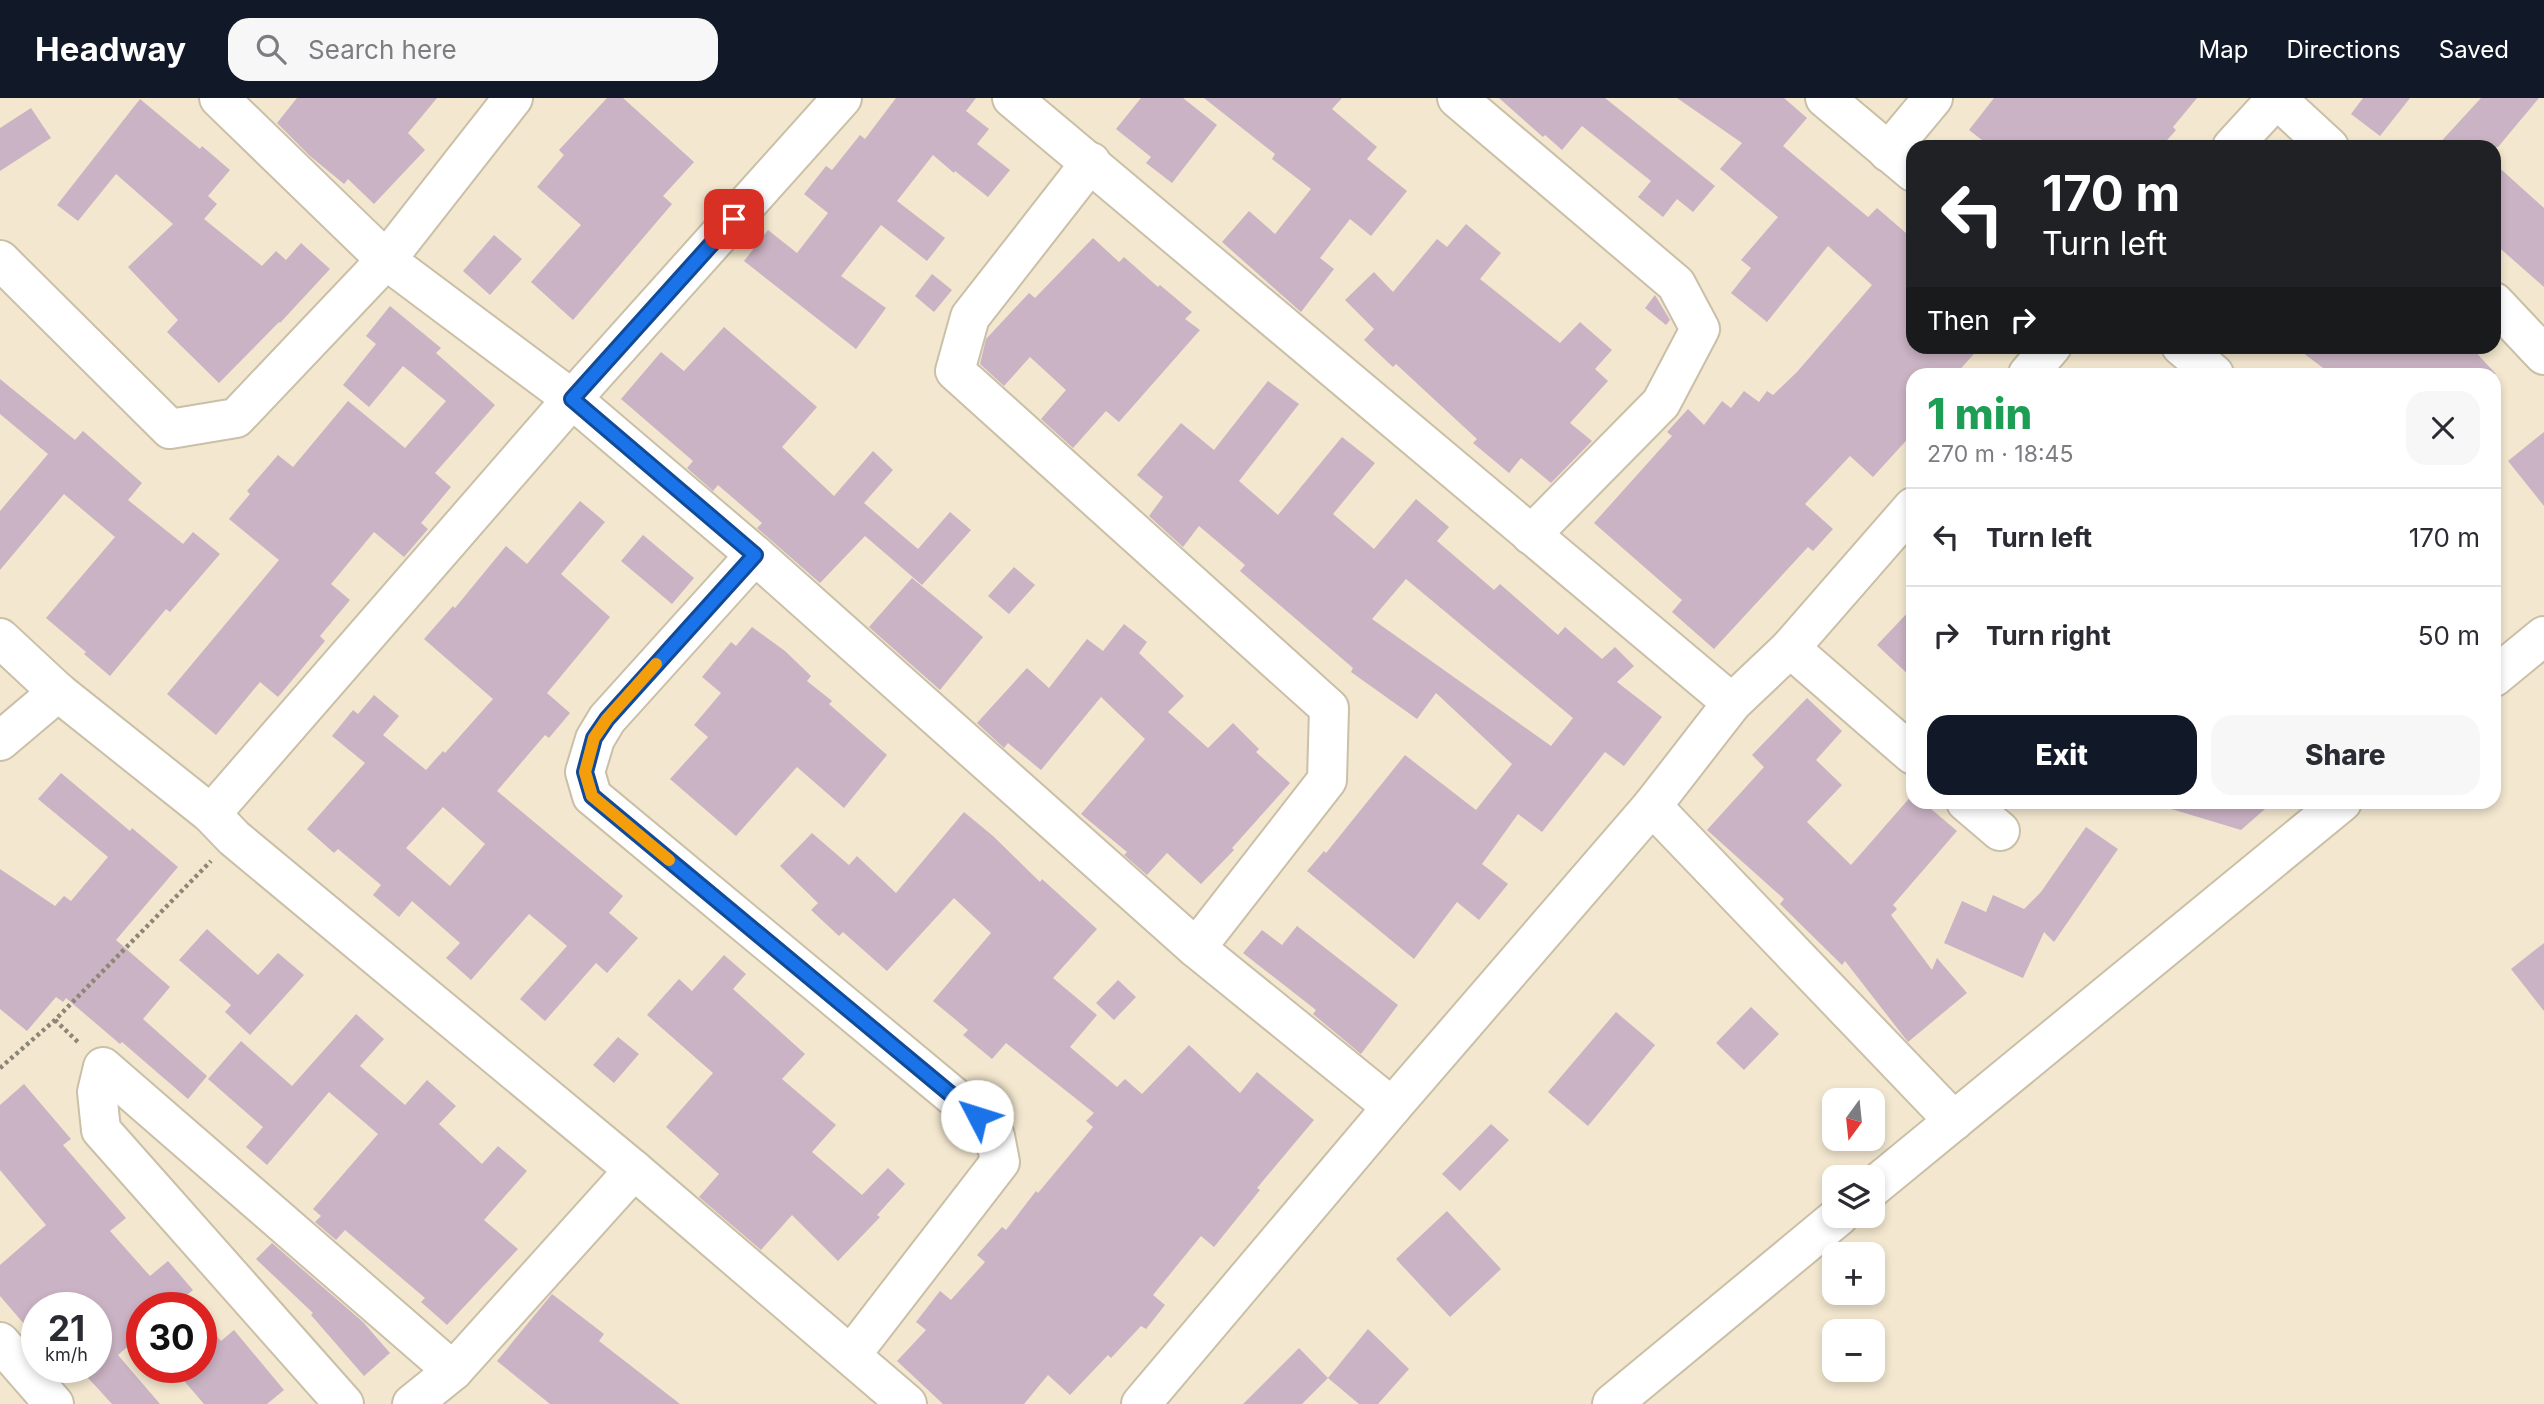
<!DOCTYPE html>
<meta charset="utf-8">
<style>
:root{--surface:#fff;--page:#f7f7f7;--text:#2b2b33;--muted:#7c7c81;--line:#e1e1e2;--accent:#111827}
body{margin:0;font-family:Inter,sans-serif;background:var(--page);color:var(--text);height:100vh;display:flex;flex-direction:column;font-size:26px;white-space:nowrap}
*{box-sizing:border-box;margin:0}
p{font-size:23px;color:var(--muted)}
.icon{flex:none;width:38px;height:38px;fill:none;stroke:currentColor;stroke-width:2;stroke-linecap:round;stroke-linejoin:round}
.map{position:relative;flex:1;overflow:hidden}
.sheet{position:absolute;left:1906px;top:270px;width:595px;height:441px;display:flex;flex-direction:column;background:var(--surface);border-radius:21px;box-shadow:0 4px 10px #0003}
.sheet>*{flex:none}
.top-card{position:absolute;left:1906px;top:42px;width:595px;height:214px;border-radius:21px;box-shadow:0 4px 10px #0003;background:#202124;color:#fff;overflow:hidden}
.needle{width:46px;rotate:195deg}
.tools{position:absolute;left:1822px;top:990px;display:grid;gap:14px}
.tools a{display:grid;place-items:center;width:63px;height:63px;border-radius:14px;background:var(--surface);box-shadow:0 4px 10px #0003;font-size:35px}
.speed{position:absolute;left:21px;top:1194px;display:flex;gap:14px;font-size:35px;font-weight:700;text-align:center}
.speed>*{display:grid;place-content:center;width:91px;height:91px;border-radius:50%;background:var(--surface);box-shadow:0 4px 10px #0003;line-height:1}
.speed small{font-size:18px;font-weight:400}
.speed .limit{border:10px solid #d22;background:#fff;color:#111}
.pin{position:absolute;display:grid;place-items:center;width:60px;height:60px;color:#fff;margin:-30px;border-radius:14px;box-shadow:0 4px 10px #0006}
.me{position:absolute;width:77px;margin:-38px;rotate:310deg;stroke-linejoin:round;filter:drop-shadow(0 0 5px #0008)}
.turn{display:flex;align-items:center;gap:24px;height:147px;padding:0 21px;font-size:32px}
.turn .icon{width:91px;height:91px;stroke-width:2.5}
.turn b{display:block;font-size:49px;line-height:60px}
.then{display:flex;align-items:center;height:66px;padding:0 21px;background:#0003;gap:14px;font-size:26px}
.round{display:grid;place-items:center;flex:none;width:74px;height:74px;border-radius:21px;background:var(--page)}
.overview{display:flex;align-items:center;justify-content:space-between;height:119px;padding:0 21px}
h1{font-size:42px;font-weight:800;line-height:52px;color:#1e9e55}
.primary-button{display:flex;gap:14px;margin-top:auto;padding:14px 21px}
.primary-button a{flex:1;height:80px;border-radius:21px;background:var(--accent);color:#fff;font-size:28px;font-weight:800;line-height:80px;text-align:center}
.primary-button a+a{background:var(--page);color:var(--text)}
ul{padding:0;list-style:none}
li{display:flex;align-items:center;gap:21px;height:98px;padding:0 21px;border-top:2px solid var(--line)}
li div{flex:1}
li b{display:block;font-size:26px}
li em{font-style:normal}
header{display:flex;align-items:center;gap:42px;box-sizing:border-box;height:98px;padding:0 35px;background:var(--accent);color:#fff}
header strong{font-size:33px}
nav{display:flex;gap:38px;margin-inline-start:auto;font-size:24px}
.search{width:490px;height:63px;background:var(--page);display:flex;align-items:center;gap:18px;box-sizing:border-box;padding:0 24px;border-radius:21px;color:var(--muted);font-size:26px}
.map>svg:first-child{display:block}
</style>
<header>
<strong>Headway</strong>
<div class="search"><svg class="icon" aria-label="search" viewBox="0 0 24 24"><circle cx="10" cy="10" r="6"/><path d="M15 15l6 6"/></svg>Search here</div>
<nav><a>Map</a><a>Directions</a><a>Saved</a></nav>
</header>
<div class="map">
<svg width="2544" height="1306" viewBox="0 0 2544 1306">
<rect width="100%" height="100%" fill="#f3e7cf"/>
<g fill="#cab3c4" fill-rule="evenodd">
<polygon points="297,0 437,0 408,35 425,52 374,106 348,81 344,86 310,58 277,25"/>
<polygon points="607,0 623,0 694,64 663,98 672,106 573,222 531,184 581,127 537,89 564,57 559,52"/>
<polygon points="896,0 976,0 966,13 989,31 977,46 1010,72 988,99 955,73 954,75 933,57 897,103 945,140 927,163 881,127 841,178 886,210 856,251 744,163 768,132 797,155 828,115 804,96 826,68 832,72 860,37 865,41"/>
<polygon points="1141,0 1183,0 1217,27 1172,85 1146,65 1151,59 1116,31"/>
<polygon points="1204,0 1342,0 1332,11 1377,49 1367,61 1407,93 1371,138 1350,121 1320,160 1334,171 1301,214 1222,144 1249,113 1275,136 1311,91 1272,61 1275,56"/>
<polygon points="1499,0 1605,0 1715,88 1693,114 1677,101 1663,119 1638,99 1651,83 1582,28 1562,52 1545,37 1543,39"/>
<polygon points="1677,0 1784,0 1807,20 1783,48 1868,119 1877,110 1913,141 1913,248 1981,248 1956,276 1913,276 1913,335 1873,379 1850,358 1805,406 1833,431 1813,453 1808,449 1714,551 1672,514 1682,502 1594,425 1672,338 1667,334 1688,311 1704,327 1722,303 1731,310 1744,293 1759,304 1767,293 1773,297 1797,274 1872,187 1828,148 1767,224 1731,195 1751,170 1741,162 1778,119 1720,71 1742,45"/>
<polygon points="1994,0 2197,0 2173,29 2176,32 2161,49 1991,49 1969,32"/>
<polygon points="2363,0 2410,0 2380,38 2351,16"/>
<polygon points="2481,0 2539,0 2498,49 2436,49"/>
<polygon points="140,1 200,51 202,48 230,72 208,98 217,106 204,121 262,168 276,153 286,162 301,145 330,171 280,225 279,224 219,285 167,234 178,222 128,169 173,126 116,76 78,123 57,107"/>
<polygon points="31,10 51,40 0,73 0,30"/>
<polygon points="2494,65 2544,110 2544,189 2494,145"/>
<polygon points="1466,126 1501,155 1480,181 1560,245 1580,224 1612,252 1595,271 1608,283 1570,325 1592,343 1551,385 1521,360 1509,375 1473,345 1477,341 1396,266 1393,269 1364,242 1374,231 1345,202 1374,174 1393,194 1437,141 1447,149"/>
<polygon points="494,137 522,161 490,197 463,173"/>
<polygon points="1093,140 1119,164 1124,159 1158,189 1160,187 1192,214 1185,221 1200,232 1119,324 1106,313 1073,350 1041,321 1066,292 1030,259 1004,288 980,266 986,241 1029,195 1035,200"/>
<polygon points="932,176 952,192 934,214 915,198"/>
<polygon points="1655,197 1670,222 1666,227 1645,210"/>
<polygon points="390,208 441,250 436,255 495,307 435,375 451,389 421,425 428,431 404,459 374,434 331,486 350,502 320,538 325,543 278,599 260,584 216,637 167,596 279,462 229,421 250,396 247,393 278,357 293,369 348,303 405,350 446,303 403,268 369,309 343,287 376,246 366,238"/>
<polygon points="724,229 817,309 782,349 834,398 873,353 893,372 864,405 918,451 950,414 971,432 922,487 865,438 820,485 757,430 762,425 718,387 713,393 687,370 693,363 621,301 661,254 684,273"/>
<polygon points="2294,248 2470,248 2496,276 2331,276"/>
<polygon points="0,281 75,342 83,333 142,385 128,402 183,446 193,434 220,456 170,514 166,511 110,578 84,556 86,554 46,520 115,439 64,396 0,472 0,413 48,356 0,316"/>
<path d="M1268 283 1299 306 1239 383 1278 417 1342 339 1375 365 1333 416 1374 451 1416 401 1449 429 1437 443 1494 492 1500 486 1558 537 1565 529 1602 561 1615 549 1634 568 1617 584 1662 619 1624 668 1605 654 1542 734 1518 716 1482 766 1508 786 1479 822 1457 804 1414 861 1307 773 1324 753 1326 755 1405 657 1476 712 1512 666 1436 595 1417 621 1351 574 1353 570 1240 473 1245 467 1199 428 1183 449 1149 418 1163 399 1137 377 1181 325 1214 352ZM1406 481 1573 620 1551 648 1372 521Z"/>
<polygon points="2544,334 2544,408 2508,363"/>
<path d="M580 403 605 424 561 476 610 519 547 595 570 615 549 640 545 637 497 693 623 798 609 815 638 840 607 875 596 865 545 923 520 901 567 848 529 816 471 882 446 860 460 845 412 803 399 819 373 797 381 787 338 751 334 755 307 731 365 665 332 638 353 612 358 616 374 597 399 618 383 637 426 672 443 653 445 655 493 601 424 541 453 508 455 510 506 448 527 466ZM443 709 485 746 450 788 406 750Z"/>
<polygon points="643,437 694,480 672,506 621,463"/>
<polygon points="1014,469 1035,487 1009,516 988,498"/>
<polygon points="912,480 983,539 940,592 869,529"/>
<polygon points="1913,509 1913,581 1877,547"/>
<polygon points="1124,526 1147,544 1139,555 1184,598 1168,614 1208,650 1233,625 1259,651 1256,654 1290,685 1232,750 1234,752 1201,786 1167,755 1147,777 1124,757 1127,754 1081,716 1145,641 1101,599 1041,672 1008,645 1004,650 977,625 1027,570 1049,590 1087,541 1103,553"/>
<polygon points="752,529 785,553 811,578 807,583 832,603 829,606 887,657 844,710 797,669 736,738 670,681 708,639 694,627 721,595 702,579 731,544 736,548"/>
<polygon points="1807,600 1842,633 1816,662 1842,687 1807,724 1851,767 1913,696 1913,704 1923,704 1957,733 1893,807 1897,811 1891,817 1932,872 1937,860 1967,895 1908,944 1845,863 1842,867 1780,806 1784,801 1707,732 1764,669 1752,657"/>
<polygon points="61,675 130,733 132,730 178,769 116,842 170,889 143,921 207,978 188,1001 122,944 120,946 66,900 63,904 56,899 27,933 0,911 0,771 55,808 64,798 71,803 108,759 38,701"/>
<polygon points="2169,704 2273,704 2241,732 2168,710"/>
<polygon points="964,714 993,738 1040,784 1042,781 1097,831 1053,880 1097,917 1070,949 1117,989 1125,981 1142,996 1189,947 1240,995 1257,974 1314,1022 1257,1090 1260,1092 1214,1149 1201,1138 1153,1197 1165,1207 1146,1231 1141,1228 1111,1260 1108,1257 1070,1297 1048,1277 1024,1306 943,1306 897,1263 926,1232 916,1224 940,1193 951,1202 985,1164 977,1157 1002,1129 1006,1132 1036,1093 1038,1095 1093,1029 1086,1023 1094,1015 1006,945 992,961 963,937 968,932 933,903 991,835 954,800 887,873 843,834 839,838 811,812 818,805 780,768 812,735 849,767 857,758 896,795"/>
<polygon points="2086,729 2118,751 2054,844 2044,834 2023,880 1944,845 1962,803 1986,814 1993,797 2024,811 2041,794"/>
<polygon points="1297,828 1398,907 1361,956 1313,916 1316,912 1243,855 1262,832 1282,847"/>
<polygon points="207,831 258,877 278,855 304,877 250,937 225,914 231,907 179,862"/>
<polygon points="2544,845 2544,913 2511,871"/>
<polygon points="724,857 746,876 733,891 805,956 782,981 836,1027 812,1054 862,1097 888,1070 905,1086 877,1117 880,1119 838,1163 792,1117 761,1152 699,1099 719,1076 666,1029 713,975 647,917 679,881 692,893"/>
<polygon points="1118,882 1136,899 1114,922 1096,905"/>
<polygon points="1751,909 1779,936 1744,972 1716,945"/>
<polygon points="1616,914 1655,947 1588,1028 1548,994"/>
<polygon points="356,916 384,941 360,968 405,1007 427,982 456,1008 439,1026 482,1066 498,1048 527,1073 484,1122 518,1151 447,1227 421,1204 425,1200 345,1132 336,1142 315,1124 321,1118 313,1111 378,1036 329,994 267,1067 246,1049 263,1029 208,981 241,943 292,988"/>
<polygon points="618,939 639,956 614,985 593,967"/>
<polygon points="24,986 71,1041 63,1047 126,1120 110,1133 150,1178 168,1163 193,1192 173,1209 142,1209 142,1236 118,1257 160,1306 112,1306 78,1269 96,1269 96,1209 37,1209 37,1241 0,1198 0,1167 46,1127 0,1072 0,1007"/>
<polygon points="1491,1026 1509,1042 1460,1093 1442,1076"/>
<polygon points="1447,1113 1501,1171 1450,1219 1396,1161"/>
<polygon points="272,1145 363,1224 390,1255 364,1278 311,1217 313,1215 256,1161"/>
<polygon points="552,1196 604,1236 599,1243 680,1306 550,1306 497,1263"/>
<polygon points="201,1219 221,1243 234,1232 284,1292 267,1306 204,1306 180,1278 191,1269 201,1269"/>
<polygon points="1368,1231 1409,1271 1378,1306 1359,1306 1328,1280"/>
<polygon points="1299,1250 1328,1280 1302,1306 1243,1306"/>
</g>
<g fill="none" stroke-linecap="round" stroke-linejoin="round">
<defs>
<g id="minor">
<polyline points="219,0 386,162 572,301 755,457 1196,850 1392,1009"/>
<polyline points="1012,0 1732,605"/>
<polyline points="1457,0 1676,186 1700,231 1661,305 1531,437"/>
<polyline points="1825,0 1913,74"/>
<polyline points="2277,1 2329,49"/>
<polyline points="2232,49 2277,0"/>
<polyline points="1888,54 1933,0"/>
<polyline points="1091,64 970,219 955,273 1329,610 1327,682 1196,850"/>
<polyline points="0,162 170,331 236,320 386,162 513,0"/>
<polyline points="2494,204 2544,257"/>
<polyline points="2181,248 2214,276"/>
<polyline points="2028,276 2052,248"/>
<polyline points="755,457 607,621 595,641 585,674 592,698 977,1018 995,1038 1000,1064 851,1257"/>
<polyline points="0,540 58,594 211,716 234,740 634,1072 907,1306"/>
<polyline points="1790,550 1913,657"/>
<polyline points="2494,579 2544,538"/>
<polyline points="0,643 58,594"/>
<polyline points="1966,704 2000,733"/>
<polyline points="1652,708 1954,1023"/>
<polyline points="211,716 572,301 842,0"/>
<polyline points="1872,1090 2342,704"/>
<polyline points="0,1244 54,1306"/>
<polyline points="344,1306 101,1032 97,994 103,969 453,1273"/>
<polyline points="412,1306 453,1273 634,1072"/>
<polyline points="1141,1306 1392,1009 1652,708 1732,605 1790,550 1913,409"/>
<polyline points="1612,1306 1839,1118"/>
</g>
</defs>
<use href="#minor" stroke="#cabfa7" stroke-width="42"/>
<g stroke="#8d8575" stroke-width="4.5" stroke-dasharray="3.5 3.5" stroke-linecap="butt">
<polyline points="55,922 80,946"/>
<polyline points="0,970 55,922 211,763"/>
</g>
<use href="#minor" stroke="#fff" stroke-width="38"/>
</g>
<g fill="none" stroke-linecap="round" stroke-linejoin="round">
<defs>
<polyline id="route" points="734,121 572,301 755,457 607,621 594,640 585,674 592,698 977,1018"/>
</defs>
<use href="#route" stroke="#114b97" stroke-width="18"/>
<use href="#route" stroke="#1a73e8" stroke-width="12"/>
<polyline stroke="#f59e0b" stroke-width="12" points="656,566 607,621 594,640 585,674 592,698 669,762"/>
</g>
</svg>
<div class="tools">
<a><svg class="needle" viewBox="-14 -14 28 28"><path d="M0-13l5 13h-10z" fill="#e53935"/><path d="M0 13l5-13h-10z" fill="#7c7c81"/></svg></a>
<a><svg class="icon" aria-label="layers" viewBox="0 0 24 24"><path d="M12 4l9 5-9 5-9-5zM3 14l9 5 9-5"/></svg></a>
<a>+</a>
<a>−</a>
</div>
<div class="speed"><div>21<small>km/h</small></div><div class="limit">30</div></div>
<div class="pin" style="left:734px;top:121px;background:#d93025"><svg class="icon" aria-label="arrive" viewBox="0 0 24 24"><path d="M6 21V4h12l-3 4 3 4H6"/></svg></div>
<svg class="me" style="left:977px;top:1018px" viewBox="-20 -20 40 40"><circle r="19" fill="#fff"/><path d="M0-13L10 11 0 6-10 11z" fill="#1a73e8"/></svg>
<div class="top-card">
<div class="turn"><svg class="icon" aria-label="left" viewBox="0 0 24 24"><path d="M17 20v-9H6M10 6l-5 5 5 5"/></svg><div><b>170 m</b>Turn left</div></div>
<div class="then">Then<svg class="icon" aria-label="right" viewBox="0 0 24 24"><path d="M7 20v-9h11M14 6l5 5-5 5"/></svg></div>
</div>
<section class="sheet">
<div class="overview"><div><h1>1 min</h1><p>270 m · 18:45</p></div><a class="round"><svg class="icon" aria-label="close" viewBox="0 0 24 24"><path d="M6 6l12 12M18 6L6 18"/></svg></a></div>
<ul>
<li><svg class="icon" aria-label="left" viewBox="0 0 24 24"><path d="M17 20v-9H6M10 6l-5 5 5 5"/></svg><div><b>Turn left</b></div><em>170 m</em></li>
<li><svg class="icon" aria-label="right" viewBox="0 0 24 24"><path d="M7 20v-9h11M14 6l5 5-5 5"/></svg><div><b>Turn right</b></div><em>50 m</em></li>
</ul>
<div class="primary-button"><a>Exit</a><a>Share</a></div>
</section>
</div>
